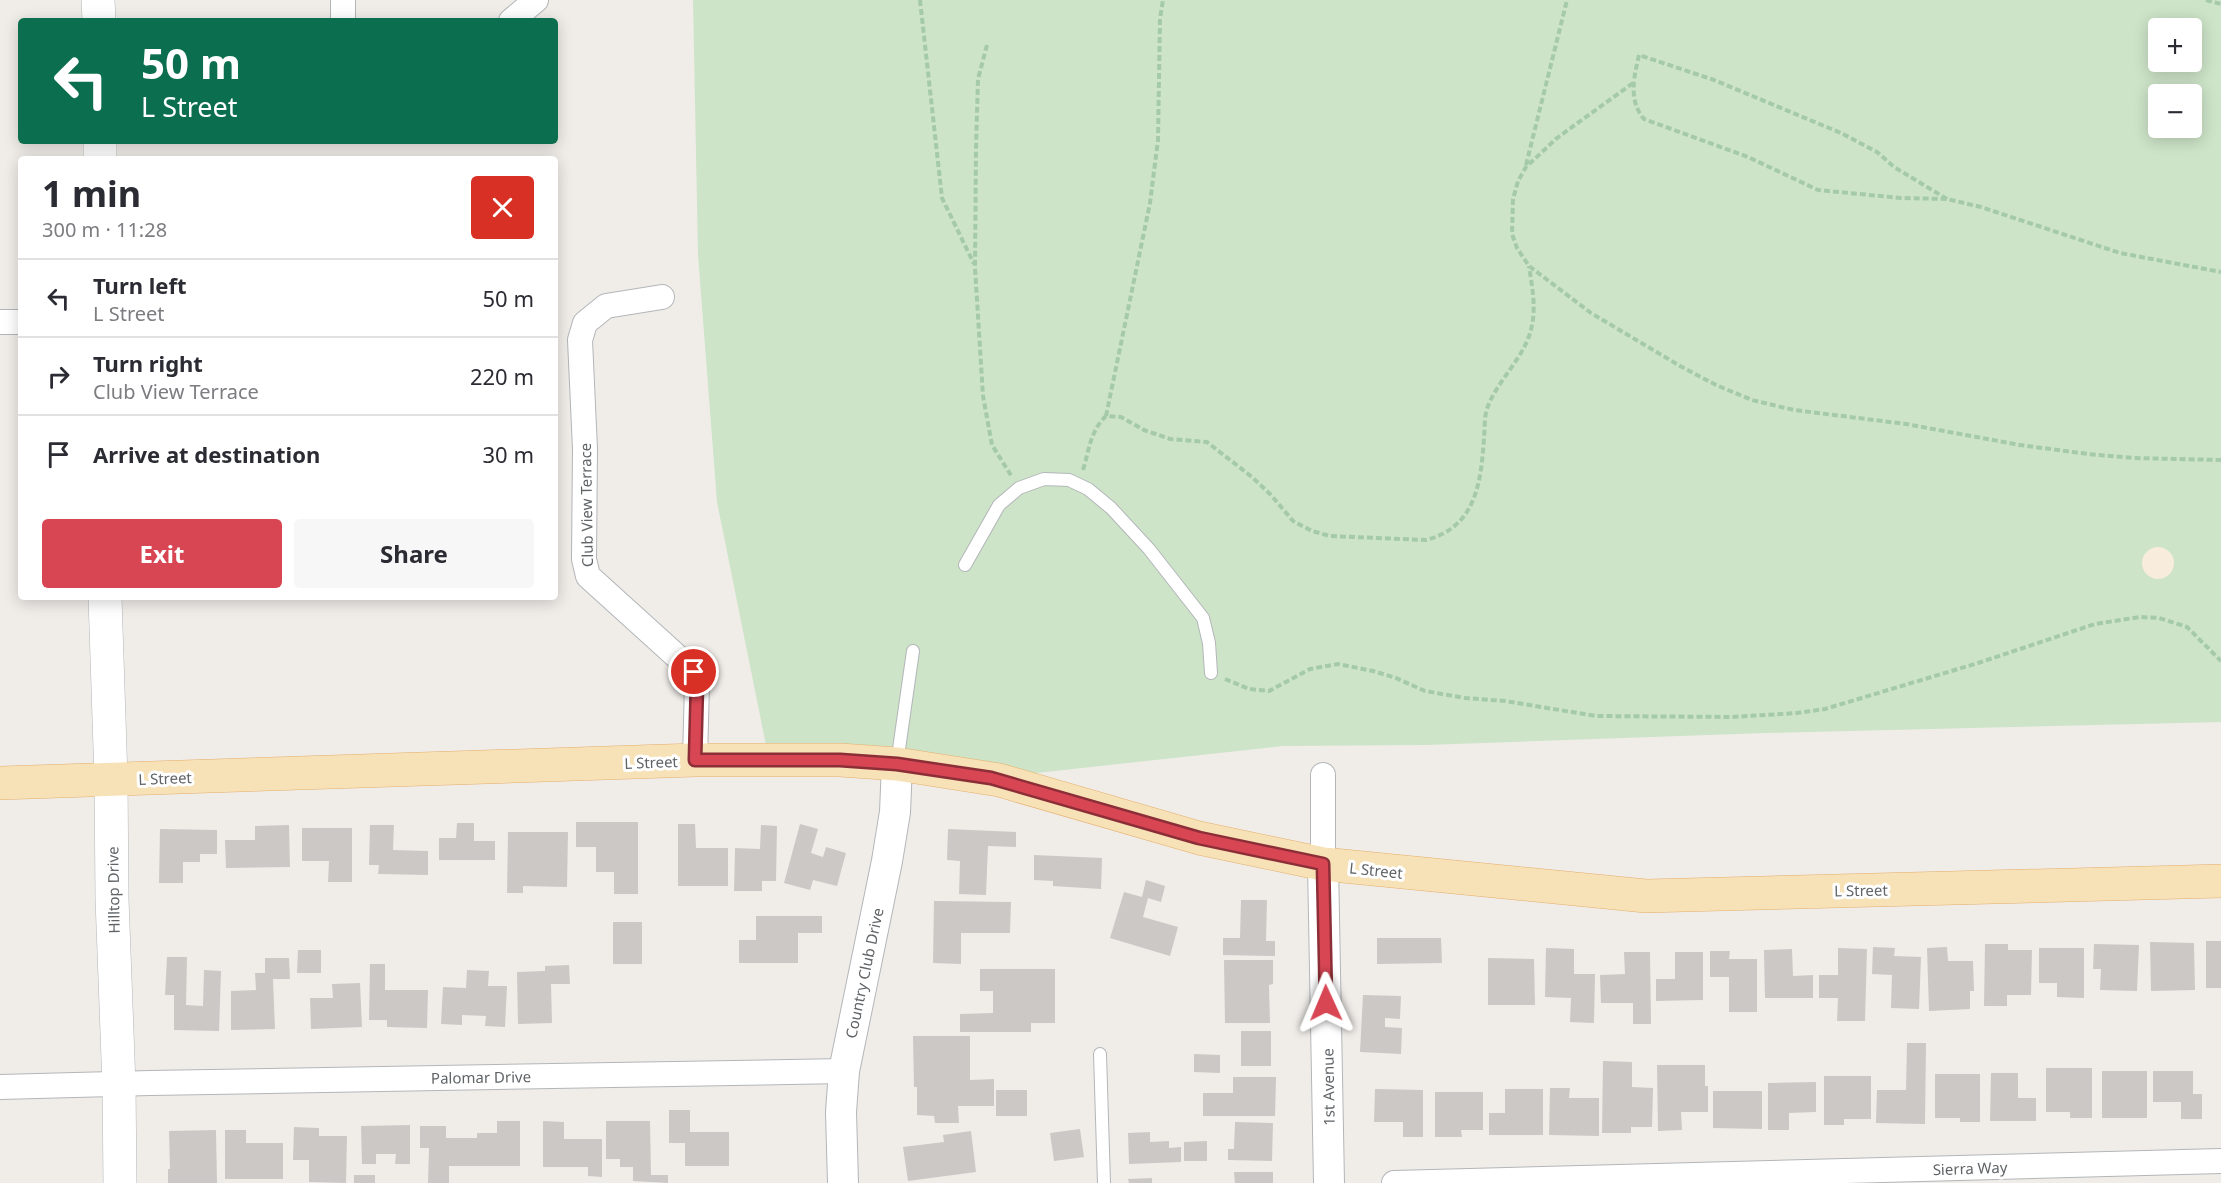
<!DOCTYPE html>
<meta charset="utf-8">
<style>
:root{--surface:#fff;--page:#f7f7f7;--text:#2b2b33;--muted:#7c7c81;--line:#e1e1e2;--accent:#d84654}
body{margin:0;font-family:"Noto Sans",sans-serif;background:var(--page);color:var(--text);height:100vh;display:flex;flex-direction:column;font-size:22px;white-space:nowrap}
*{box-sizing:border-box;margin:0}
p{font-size:20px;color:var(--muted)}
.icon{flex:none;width:33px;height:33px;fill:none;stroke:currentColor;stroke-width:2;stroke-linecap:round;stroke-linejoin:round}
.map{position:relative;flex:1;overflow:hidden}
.details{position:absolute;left:18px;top:156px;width:540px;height:444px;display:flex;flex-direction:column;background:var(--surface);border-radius:6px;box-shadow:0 3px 15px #0003}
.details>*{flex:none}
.top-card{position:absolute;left:18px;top:18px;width:540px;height:126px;border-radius:6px;box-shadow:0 3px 15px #0003;background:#0b6e4f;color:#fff;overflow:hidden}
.fabs{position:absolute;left:2148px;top:18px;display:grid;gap:12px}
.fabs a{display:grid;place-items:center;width:54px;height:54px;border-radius:6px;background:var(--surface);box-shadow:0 3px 15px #0003;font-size:30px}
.pin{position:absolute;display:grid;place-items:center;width:51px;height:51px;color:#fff;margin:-26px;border:3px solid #fff;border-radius:50%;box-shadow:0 2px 6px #0007}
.me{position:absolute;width:66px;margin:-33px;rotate:359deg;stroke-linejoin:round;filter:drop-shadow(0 0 4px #0008)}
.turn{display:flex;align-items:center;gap:21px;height:126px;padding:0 24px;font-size:27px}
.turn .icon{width:78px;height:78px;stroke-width:2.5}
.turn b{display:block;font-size:42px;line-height:51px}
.round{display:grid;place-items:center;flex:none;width:63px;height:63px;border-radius:6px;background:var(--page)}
.headline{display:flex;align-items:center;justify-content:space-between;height:102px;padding:0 24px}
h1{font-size:36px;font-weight:700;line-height:45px}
.action{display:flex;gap:12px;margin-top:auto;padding:12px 24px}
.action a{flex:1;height:69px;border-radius:6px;background:var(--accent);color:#fff;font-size:24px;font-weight:700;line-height:69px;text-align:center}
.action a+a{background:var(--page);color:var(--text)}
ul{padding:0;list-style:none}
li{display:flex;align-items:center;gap:18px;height:78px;padding:0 24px;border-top:2px solid var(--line)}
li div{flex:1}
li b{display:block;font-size:22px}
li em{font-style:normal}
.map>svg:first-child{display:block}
</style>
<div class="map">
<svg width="2221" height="1183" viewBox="0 0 2221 1183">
<rect width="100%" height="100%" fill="#f0ede9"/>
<path fill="#cde4c8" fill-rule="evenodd" d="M693 0H2221V722L1765 733 1426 745 1283 746 991 778 769 760 717 502 698 255ZM2158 28H2192V62H2158ZM2158 94H2192V128H2158Z"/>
<circle fill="#f8ecdc" cx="2158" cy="563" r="16"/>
<g fill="#ccc8c5">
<polygon points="576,822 638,822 638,894 614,894 614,872 596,872 596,847 576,847"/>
<polygon points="457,823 474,823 474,841 495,841 495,860 439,860 439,838 456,838"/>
<polygon points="678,824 695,824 696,848 728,848 728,886 678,886"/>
<polygon points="800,824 818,829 811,853 823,857 826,847 846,853 837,886 813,880 810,890 784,883"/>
<polygon points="289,825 290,867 226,868 225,840 255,840 255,826"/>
<polygon points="370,825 394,825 393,850 428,851 428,875 378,874 379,865 369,865"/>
<polygon points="761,825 777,826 776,881 762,881 762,891 734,891 735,848 760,849"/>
<polygon points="302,828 352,828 352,882 328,882 329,861 302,861"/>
<polygon points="160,829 217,830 217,854 200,854 200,862 183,862 183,883 159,883"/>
<polygon points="948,829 1016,832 1016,847 988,846 986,895 959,894 960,861 947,860"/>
<polygon points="508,832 568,832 567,887 523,886 523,893 507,893"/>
<polygon points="1034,855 1102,858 1101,889 1053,886 1053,881 1034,880"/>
<polygon points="1146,880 1165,886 1161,902 1148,898 1143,917 1178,927 1170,956 1110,938 1124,892 1142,897"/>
<polygon points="1241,900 1267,900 1266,941 1275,941 1275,956 1223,955 1223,938 1240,938"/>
<polygon points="934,901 1011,902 1010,933 961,933 961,964 933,963"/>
<polygon points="756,916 822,916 822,933 798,933 798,963 739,963 739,940 756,940"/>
<rect x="613" y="922" width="29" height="42"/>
<polygon points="1377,938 1441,938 1442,963 1377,964"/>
<rect x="2206" y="941" width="15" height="47"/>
<polygon points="2150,942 2194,943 2195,990 2151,991"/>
<polygon points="1985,944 2008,944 2008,950 2032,950 2031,995 2007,995 2007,1006 1984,1006"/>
<polygon points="2094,944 2139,945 2137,991 2100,990 2101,969 2093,969"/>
<polygon points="1873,947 1895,948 1894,956 1921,957 1919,1009 1891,1008 1892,975 1872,974"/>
<polygon points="1947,947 1948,961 1973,961 1974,991 1970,991 1970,1009 1929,1011 1927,948"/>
<polygon points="1546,948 1574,949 1574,974 1595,974 1594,1023 1570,1022 1571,998 1545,997"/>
<polygon points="1838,948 1867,949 1865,1021 1837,1021 1838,998 1819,998 1819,975 1838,975"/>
<polygon points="2039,948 2084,948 2084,998 2057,997 2057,983 2039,983"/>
<polygon points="1792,949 1793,976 1813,975 1813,998 1765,998 1764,950"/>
<polygon points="298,950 321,950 321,973 297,973"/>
<polygon points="1710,951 1730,951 1729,959 1757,959 1757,1012 1729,1012 1729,977 1710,977"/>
<polygon points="1624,952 1650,952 1651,1024 1633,1024 1633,1003 1601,1003 1600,975 1625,974"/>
<polygon points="1675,952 1703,952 1703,1000 1656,1001 1656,979 1675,979"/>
<polygon points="167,957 187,957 186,1005 203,1006 204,970 221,971 219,1031 174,1030 174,995 165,995"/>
<polygon points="265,958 289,958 290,979 273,979 275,1029 231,1030 231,991 256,990 255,973 265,973"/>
<polygon points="1488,958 1534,959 1535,1005 1488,1005"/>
<polygon points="1224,960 1273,960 1273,984 1269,985 1270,1023 1225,1023"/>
<polygon points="370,964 385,964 385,990 428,990 427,1028 387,1027 387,1020 369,1020"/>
<polygon points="569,965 570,984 551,984 552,1023 518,1024 517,972 545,971 545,966"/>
<polygon points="980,969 1055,969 1055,1023 1031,1023 1031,1032 960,1032 960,1014 993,1013 993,991 980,991"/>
<polygon points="467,970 489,971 488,986 507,986 505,1027 485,1026 486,1016 462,1015 462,1025 441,1024 443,987 466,988"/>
<polygon points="360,983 362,1027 311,1029 310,998 333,998 332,984"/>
<polygon points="1363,995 1401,996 1400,1019 1385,1018 1385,1027 1402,1028 1401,1054 1360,1052"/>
<rect x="1241" y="1031" width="30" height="35"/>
<polygon points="913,1036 970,1036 970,1080 994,1079 994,1106 958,1106 959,1123 935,1123 934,1116 917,1115 917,1087 914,1087"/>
<polygon points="1907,1043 1926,1043 1925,1124 1876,1123 1877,1090 1906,1090"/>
<polygon points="1194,1054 1220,1055 1220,1073 1194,1072"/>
<polygon points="1603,1061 1632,1062 1632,1087 1653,1088 1652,1127 1631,1127 1631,1133 1602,1133"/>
<polygon points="1657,1065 1705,1065 1705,1086 1708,1086 1708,1112 1681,1112 1682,1130 1658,1131"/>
<polygon points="2046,1068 2092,1068 2092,1118 2070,1118 2070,1112 2046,1112"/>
<rect x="2102" y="1071" width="45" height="47"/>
<polygon points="2153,1071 2193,1071 2193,1094 2202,1094 2202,1119 2181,1119 2181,1102 2153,1102"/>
<polygon points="1991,1073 2018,1073 2018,1098 2036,1098 2036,1121 1990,1121"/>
<polygon points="1935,1074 1980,1074 1980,1122 1960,1122 1960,1118 1935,1118"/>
<polygon points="1824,1076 1871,1076 1871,1119 1844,1119 1844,1125 1824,1125"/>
<polygon points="1233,1077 1276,1077 1275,1116 1203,1116 1203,1093 1233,1093"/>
<polygon points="1816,1082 1816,1112 1789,1113 1789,1130 1768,1130 1768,1083"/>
<polygon points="1550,1088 1570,1088 1569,1098 1599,1098 1599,1136 1549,1135"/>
<polygon points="1375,1089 1423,1090 1423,1137 1403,1137 1403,1122 1374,1122"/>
<polygon points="1505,1089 1543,1089 1543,1135 1489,1135 1489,1113 1505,1113"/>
<rect x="996" y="1090" width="31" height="26"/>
<polygon points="1713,1091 1762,1091 1762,1129 1713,1128"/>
<polygon points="1435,1092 1483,1092 1483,1130 1461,1130 1462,1137 1435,1137"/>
<polygon points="669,1110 690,1110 690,1132 729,1132 729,1166 685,1166 685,1143 669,1143"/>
<polygon points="497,1121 520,1121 520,1166 449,1166 449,1183 428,1183 429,1148 420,1148 420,1126 446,1126 446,1138 477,1138 477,1133 497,1133"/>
<polygon points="543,1121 564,1122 564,1139 602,1139 602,1177 588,1176 588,1167 543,1167"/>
<polygon points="606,1121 650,1121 651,1175 668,1175 668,1183 633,1181 633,1167 620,1167 620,1159 606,1159"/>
<polygon points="1235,1122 1273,1123 1272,1161 1228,1160 1228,1149 1234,1149"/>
<polygon points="410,1125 410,1164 395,1164 396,1154 376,1154 376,1164 362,1164 361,1126"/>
<polygon points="294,1127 319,1128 319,1136 347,1136 346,1183 309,1182 309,1160 293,1160"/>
<polygon points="1080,1129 1084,1157 1054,1161 1050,1133"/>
<polygon points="216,1130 217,1183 168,1183 168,1169 170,1169 169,1131"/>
<polygon points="225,1130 246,1130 246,1143 283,1143 283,1179 225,1179"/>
<polygon points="971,1131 976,1172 908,1181 903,1147 944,1142 943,1135"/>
<polygon points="1150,1132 1150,1142 1169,1141 1169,1148 1181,1147 1181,1162 1129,1164 1128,1133"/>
<polygon points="1207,1141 1207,1161 1184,1161 1184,1142"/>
<polygon points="1234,1172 1273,1172 1273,1183 1235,1183"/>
<rect x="354" y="1175" width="21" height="8"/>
<polygon points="1152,1178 1152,1183 1129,1183 1128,1179"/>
</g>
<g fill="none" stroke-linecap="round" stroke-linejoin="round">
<defs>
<g id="service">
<polyline points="965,565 999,505 1019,488 1044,479 1069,480 1088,489 1111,508 1149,549 1203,618 1209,643 1211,673"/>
<polyline points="897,763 913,651"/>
<polyline points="1100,1054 1104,1183"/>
</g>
<g id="minor">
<polyline points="343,0 343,21"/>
<polyline points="511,21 536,0"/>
<polyline points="662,297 606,306 585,323 580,340 585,449 584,559 588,576 694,672 697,683 695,760"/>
<polyline points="0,322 21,322"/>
<polyline points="1323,775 1323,864"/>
<polyline points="0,1087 150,1083 844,1071"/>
<polyline points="1394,1183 2221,1161"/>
</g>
<g id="tertiary">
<polyline points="1323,864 1329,1183"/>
<polyline points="843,1183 841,1112 844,1071 887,861 895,812 897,764"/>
</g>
<g id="secondary">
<polyline points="98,0 99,21"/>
<polyline points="100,159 100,141"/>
<polyline points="105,597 111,779 112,899 119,1085 120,1183"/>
</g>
<polyline id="primary" points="0,783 695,760 840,760 897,764 999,780 1199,838 1323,864 1646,896 2221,881"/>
</defs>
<use href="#service" stroke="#b3b6b9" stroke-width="14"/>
<use href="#minor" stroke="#b3b6b9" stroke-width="26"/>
<use href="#tertiary" stroke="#b3b6b9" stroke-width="32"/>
<use href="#secondary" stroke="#b2b6b9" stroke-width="34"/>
<use href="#primary" stroke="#e4ae6e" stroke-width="34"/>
<g stroke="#a5caa9" stroke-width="4" stroke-dasharray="6 3" stroke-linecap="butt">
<polyline points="920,0 942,198 974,264"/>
<polyline points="2206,0 2221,4"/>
<polyline points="987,45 978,79 976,148 975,268 983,396 992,445 1012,477"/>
<polyline points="1633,83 1557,138 1526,167 1518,181 1513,199 1512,234 1517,248 1529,266 1591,313 1680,366 1716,385 1752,400 1794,410 1906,424 2020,445 2088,454 2134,458 2221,460"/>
<polyline points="1526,165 1567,0"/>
<path d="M1947 199 1894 167 1877 152 1841 133 1714 80 1639 55C1634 77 1628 100 1644 119L1748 157 1818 190 1901 198 1947 199 1981 207 2120 253 2221 272"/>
<polyline points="1106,416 1150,203 1158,140 1160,19 1163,0"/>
<path d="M1083 470C1089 451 1090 431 1106 416L1121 417 1144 430 1170 439 1207 442 1252 477 1271 495 1293 521 1312 531 1330 536 1426 540C1476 527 1481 483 1484 438 1485 428 1484 415 1488 406 1499 378 1527 355 1532 325 1536 306 1532 286 1529 266"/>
<polyline points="1225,679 1249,689 1269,691 1310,669 1338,664 1373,671 1396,678 1425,691 1465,698 1505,701 1596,716 1732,717 1797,713 1825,709 1978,663 2095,624 2140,617 2159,618 2187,627 2221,661"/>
</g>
<use href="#service" stroke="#fff" stroke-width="12"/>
<use href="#minor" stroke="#fff" stroke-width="24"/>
<use href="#tertiary" stroke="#fff" stroke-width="30"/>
<use href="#secondary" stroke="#fff" stroke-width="33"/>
<use href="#primary" stroke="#f7e1b6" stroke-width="33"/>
</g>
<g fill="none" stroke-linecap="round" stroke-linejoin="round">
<defs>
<polyline id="route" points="694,672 697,683 695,760 840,760 897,764 991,778 1199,838 1323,864 1326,1003"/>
</defs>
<use href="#route" stroke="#8c2e37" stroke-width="15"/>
<use href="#route" stroke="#d84654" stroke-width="10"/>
</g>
<g text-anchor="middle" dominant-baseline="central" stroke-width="6" stroke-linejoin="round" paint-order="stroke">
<g font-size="15" fill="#606467" stroke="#fff">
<text transform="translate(586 505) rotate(-91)">Club View Terrace</text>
<text transform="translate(651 762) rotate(-2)">L Street</text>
<text transform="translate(165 778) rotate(-2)">L Street</text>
<text transform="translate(1376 870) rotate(6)">L Street</text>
<text transform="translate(113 890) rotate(-91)">Hilltop Drive</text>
<text transform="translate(1861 890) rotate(-1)">L Street</text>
<text transform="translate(864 973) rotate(-78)">Country Club Drive</text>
<text transform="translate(481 1077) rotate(-1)">Palomar Drive</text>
<text transform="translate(1328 1087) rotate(-91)">1st Avenue</text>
<text transform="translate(1970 1168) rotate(-2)">Sierra Way</text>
</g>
</g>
</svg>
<div class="fabs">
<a>+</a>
<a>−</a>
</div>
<div class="pin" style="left:694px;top:672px;background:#d93025"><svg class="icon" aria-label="arrive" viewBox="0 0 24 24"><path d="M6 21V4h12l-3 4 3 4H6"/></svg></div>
<svg class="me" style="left:1326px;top:1003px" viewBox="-20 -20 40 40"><path d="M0-17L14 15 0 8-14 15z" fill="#d84654" stroke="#fff" stroke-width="4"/></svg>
<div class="top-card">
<div class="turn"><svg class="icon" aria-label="left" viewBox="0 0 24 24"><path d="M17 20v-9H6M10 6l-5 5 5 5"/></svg><div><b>50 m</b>L Street</div></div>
</div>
<section class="details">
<div class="headline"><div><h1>1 min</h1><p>300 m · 11:28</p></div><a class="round" style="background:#d93025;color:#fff"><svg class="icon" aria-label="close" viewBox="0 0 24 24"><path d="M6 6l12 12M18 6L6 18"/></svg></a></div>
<ul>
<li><svg class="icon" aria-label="left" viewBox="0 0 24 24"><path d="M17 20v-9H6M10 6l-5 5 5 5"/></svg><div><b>Turn left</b><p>L Street</p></div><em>50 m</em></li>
<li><svg class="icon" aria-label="right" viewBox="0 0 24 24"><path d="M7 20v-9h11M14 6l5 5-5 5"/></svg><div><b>Turn right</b><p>Club View Terrace</p></div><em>220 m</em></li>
<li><svg class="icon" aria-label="arrive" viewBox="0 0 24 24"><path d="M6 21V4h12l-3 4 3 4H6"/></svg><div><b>Arrive at destination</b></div><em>30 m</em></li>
</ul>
<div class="action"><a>Exit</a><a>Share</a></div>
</section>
</div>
